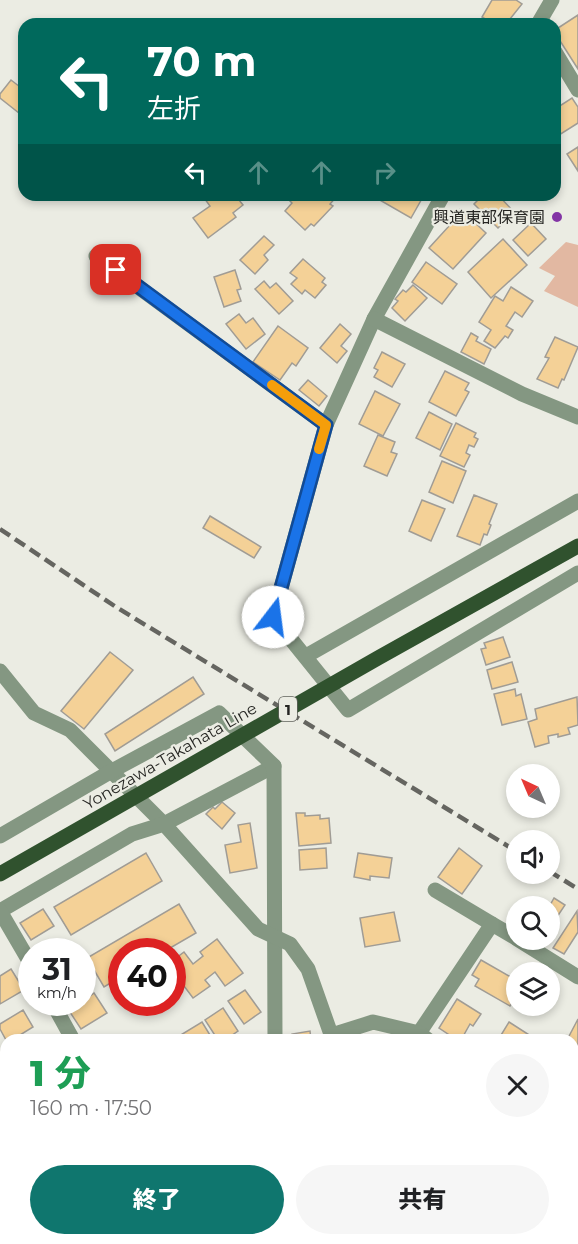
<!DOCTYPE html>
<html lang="ja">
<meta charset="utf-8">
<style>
:root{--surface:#fff;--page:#f6f6f6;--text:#202124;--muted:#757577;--accent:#0f766e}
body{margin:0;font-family:Montserrat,"Noto Sans JP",sans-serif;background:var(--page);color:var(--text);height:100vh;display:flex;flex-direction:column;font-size:22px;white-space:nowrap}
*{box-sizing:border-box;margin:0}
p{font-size:20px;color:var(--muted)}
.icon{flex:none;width:33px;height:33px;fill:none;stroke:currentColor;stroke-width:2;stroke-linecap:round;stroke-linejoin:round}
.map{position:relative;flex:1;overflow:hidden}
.panel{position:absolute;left:0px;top:1034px;width:579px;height:212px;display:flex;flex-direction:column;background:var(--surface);border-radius:18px 18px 0 0;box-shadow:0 3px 9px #0003}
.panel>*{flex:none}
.top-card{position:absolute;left:18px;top:18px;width:543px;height:183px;border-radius:18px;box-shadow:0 3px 9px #0003;background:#00695c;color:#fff;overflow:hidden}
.needle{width:39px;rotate:316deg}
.tools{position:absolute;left:506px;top:764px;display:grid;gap:12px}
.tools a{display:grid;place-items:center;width:54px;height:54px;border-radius:50%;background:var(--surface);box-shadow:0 3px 9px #0003;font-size:30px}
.speed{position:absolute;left:18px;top:938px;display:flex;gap:12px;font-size:30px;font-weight:700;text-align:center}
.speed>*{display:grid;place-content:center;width:78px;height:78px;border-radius:50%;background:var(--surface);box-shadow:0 3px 9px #0003;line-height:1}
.speed small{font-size:15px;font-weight:400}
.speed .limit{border:9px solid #d22;background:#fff;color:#111}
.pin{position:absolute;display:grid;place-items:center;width:51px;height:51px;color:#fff;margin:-26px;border-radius:12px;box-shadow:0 3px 9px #0006}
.me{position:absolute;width:66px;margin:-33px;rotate:15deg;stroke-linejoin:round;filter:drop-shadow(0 0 4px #0008)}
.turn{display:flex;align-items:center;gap:21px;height:126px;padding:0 30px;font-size:27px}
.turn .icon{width:78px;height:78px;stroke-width:2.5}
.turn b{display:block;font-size:42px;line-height:51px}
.lanes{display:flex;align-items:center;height:57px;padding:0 30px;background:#0003;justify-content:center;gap:30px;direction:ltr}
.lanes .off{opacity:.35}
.round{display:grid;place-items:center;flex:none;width:63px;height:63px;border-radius:32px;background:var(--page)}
.overview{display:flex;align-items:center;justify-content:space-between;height:102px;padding:0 30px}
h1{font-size:36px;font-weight:800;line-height:45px;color:#1e9e55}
.button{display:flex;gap:12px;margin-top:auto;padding:12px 30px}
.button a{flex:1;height:69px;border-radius:36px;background:var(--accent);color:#fff;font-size:24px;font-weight:800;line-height:69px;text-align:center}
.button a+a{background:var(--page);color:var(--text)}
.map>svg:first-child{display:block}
</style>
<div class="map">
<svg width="578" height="1244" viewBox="0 0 578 1244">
<rect width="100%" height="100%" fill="#ebece3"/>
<polygon fill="#e2b8a2" points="566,242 578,245 578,307 544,291 555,276 539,268"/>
<g fill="#f4d197" stroke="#a09c95" stroke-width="1.5">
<polygon points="492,0 516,0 522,4 506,24 493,24 482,17"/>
<polygon points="578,15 578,69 555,33 555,30"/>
<polygon points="11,80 24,90 24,117 0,98 0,94"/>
<polygon points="572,98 578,107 578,123 556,137 555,109"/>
<polygon points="578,147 578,171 567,154"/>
<polygon points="202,195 235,195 243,205 233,213 236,217 208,238 193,218 210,206"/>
<polygon points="292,195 338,195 330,204 333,206 314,226 311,224 305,230 285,211 292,203 288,199"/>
<polygon points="371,195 424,195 411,218"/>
<polygon points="483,195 498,195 514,212 498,228 474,204"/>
<polygon points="460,209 486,233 453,269 429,248 450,225 447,223"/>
<polygon points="531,223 546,239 528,256 513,240"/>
<polygon points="264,236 274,245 264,255 268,260 255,274 240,260"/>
<polygon points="503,239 527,265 491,298 468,272"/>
<polygon points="303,259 325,278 322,282 326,285 315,298 305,290 302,294 291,284 297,278 290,273"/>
<polygon points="426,262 457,284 442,304 412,282"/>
<polygon points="235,270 241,289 237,290 241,301 224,307 214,277"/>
<polygon points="264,281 270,288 276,283 293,301 279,314 255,289"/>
<polygon points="413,285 427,298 405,321 392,308 398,301 395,299 403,290 406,292"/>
<polygon points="511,287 533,301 522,317 515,312 506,326 513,330 508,338 505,336 495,348 484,341 491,330 479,322 495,296 503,301"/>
<polygon points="239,314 246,323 253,318 265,334 246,349 226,324"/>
<polygon points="340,324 351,334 341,346 347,351 337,363 320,348"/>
<polygon points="278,326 308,348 296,366 292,363 280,380 253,362"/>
<polygon points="471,333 478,337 476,341 491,349 484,364 461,352"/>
<polygon points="555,337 578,347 564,380 562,379 558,388 537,379 549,358 545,357"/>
<polygon points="382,352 405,364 392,387 374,377 378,370 374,368"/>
<polygon points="445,371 469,383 465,390 469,392 456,416 429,402"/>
<polygon points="308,380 327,396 319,406 299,390"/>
<polygon points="375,391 400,404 383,436 359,424"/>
<polygon points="429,412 452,424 440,450 416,438"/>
<polygon points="456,423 476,433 474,437 478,439 474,447 469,445 466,453 470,455 464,467 440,456"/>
<polygon points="378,435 395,442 391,452 397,454 387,476 364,466"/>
<polygon points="442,461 466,471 453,503 429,492"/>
<polygon points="474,495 497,504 489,524 491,525 487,535 484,534 480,545 457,536"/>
<polygon points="422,500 445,509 431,541 409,531"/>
<polygon points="210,516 261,547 254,558 203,528"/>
<polygon points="503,637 510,657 486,665 481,649 486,648 484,643"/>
<polygon points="110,652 133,670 84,729 61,711"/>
<polygon points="512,662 518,682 492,689 487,670"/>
<polygon points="193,677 204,694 115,751 105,734"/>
<polygon points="515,689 516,696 521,694 527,719 502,725 494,694"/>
<polygon points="577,697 578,725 568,728 570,734 558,737 558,734 548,736 549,743 535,747 528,722 537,719 535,709"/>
<polygon points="222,802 235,813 222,829 206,814 213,807 215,809"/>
<polygon points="296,813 305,813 305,816 320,815 320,819 329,818 331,843 299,846"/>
<polygon points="250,823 257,868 230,873 225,845 241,842 238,825"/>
<polygon points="326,848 327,868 300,870 299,850"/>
<polygon points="459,848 482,866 462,894 438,877"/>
<polygon points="146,853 162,881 71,935 54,907"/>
<polygon points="358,853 392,858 389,878 370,876 370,880 354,877"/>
<polygon points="554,898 565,905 549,929 549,907"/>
<polygon points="179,904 196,933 165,951 122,951 122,976 104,987 87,958"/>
<polygon points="43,909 54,926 31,940 20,923"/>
<polygon points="577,911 578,932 564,954 553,948"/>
<polygon points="394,912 400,941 365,947 360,918"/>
<polygon points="217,939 243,973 225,986 215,972 205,980 210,986 193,998 172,970 172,961 184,952 193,964 203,956 200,952"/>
<polygon points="481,960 516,980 516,996 510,1006 475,986 479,979 472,975"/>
<polygon points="11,969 24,990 0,1004 0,976"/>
<polygon points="245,990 261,1012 244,1024 228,1001"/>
<polygon points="94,993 107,1013 81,1029 68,1009 82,1002"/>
<polygon points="457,999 481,1014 473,1026 470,1024 461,1040 457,1040 439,1028"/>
<polygon points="223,1008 238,1031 225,1040 218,1040 205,1020"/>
<polygon points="23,1010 33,1027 12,1040 6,1040 0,1029 0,1024"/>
<polygon points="578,1019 578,1051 573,1048 573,1040 567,1040"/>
<polygon points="202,1022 213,1040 181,1040 179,1036"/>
<polygon points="509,1022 534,1038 533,1040 498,1040"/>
<polygon points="310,1031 311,1040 293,1040 292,1034"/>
<polygon points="232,1239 233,1242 237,1241 239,1244 193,1244 191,1240"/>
<polygon points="292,1239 390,1239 383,1244 371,1244 368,1240 363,1244 295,1244"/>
<polygon points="425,1239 440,1239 446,1244 420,1244"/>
</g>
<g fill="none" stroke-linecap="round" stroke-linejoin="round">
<g stroke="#849782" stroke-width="15">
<polyline points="538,24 552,0"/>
<polyline points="555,52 578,90"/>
<polyline points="443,195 374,319 326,425 273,617 348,710 578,573"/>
<polyline points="96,256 326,425"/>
<polyline points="374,319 522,394 578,417"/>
<polyline points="306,656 578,501"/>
<polyline points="0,671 34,713 70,730 164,824 274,766"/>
<polyline points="0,836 110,772 219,713 274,766 275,1040"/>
<polyline points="435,890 492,924"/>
<polyline points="0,911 132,834 164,824 258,929 290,944 308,969 333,1040"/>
<polyline points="0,911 32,966"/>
<polyline points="517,939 578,977"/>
<polyline points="52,1002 73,1040"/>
<polyline points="419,1033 492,924 516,938"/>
<polyline points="332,1035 373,1022 419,1033 428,1040"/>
<polyline points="573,1130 578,1133"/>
<polyline points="275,1239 275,1244"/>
<polyline points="476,1239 483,1244"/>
</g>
<g stroke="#656560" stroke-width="4.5" stroke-dasharray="12 6" stroke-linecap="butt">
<polyline points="0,529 116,607 516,851"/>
<polyline points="549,871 578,889"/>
</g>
<polyline stroke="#30522e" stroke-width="15" points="0,874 378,658 578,546"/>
</g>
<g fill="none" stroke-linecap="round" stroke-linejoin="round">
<defs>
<polyline id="route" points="116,270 326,425 273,617"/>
</defs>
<use href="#route" stroke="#114b97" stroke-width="15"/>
<use href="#route" stroke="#1a73e8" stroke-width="10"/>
<polyline stroke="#f59e0b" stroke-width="10" points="272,385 326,425 319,449"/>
</g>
<circle fill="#8334a5" stroke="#ebece3" stroke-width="2" cx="557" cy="217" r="6"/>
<g text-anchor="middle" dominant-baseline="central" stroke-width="4.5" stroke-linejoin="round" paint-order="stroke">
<rect fill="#ebece3" stroke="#60615c" stroke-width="1.5" x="279" y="697" width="18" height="24" rx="4.5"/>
<g font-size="15" font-weight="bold" fill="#252522">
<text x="288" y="709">1</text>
</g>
<g font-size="16" fill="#252522" stroke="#ebece3" text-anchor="end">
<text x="545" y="217">興道東部保育園</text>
</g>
<g font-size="16" fill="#252522" stroke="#ebece3">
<text transform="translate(170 756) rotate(-30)">Yonezawa-Takahata Line</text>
</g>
</g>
</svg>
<div class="tools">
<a><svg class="needle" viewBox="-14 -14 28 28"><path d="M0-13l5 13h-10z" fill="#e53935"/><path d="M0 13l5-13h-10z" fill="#757577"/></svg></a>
<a><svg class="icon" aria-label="sound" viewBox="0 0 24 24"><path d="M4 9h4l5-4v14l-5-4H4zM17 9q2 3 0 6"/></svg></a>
<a><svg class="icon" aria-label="search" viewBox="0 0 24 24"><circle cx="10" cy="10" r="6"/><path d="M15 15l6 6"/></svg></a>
<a><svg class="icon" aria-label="layers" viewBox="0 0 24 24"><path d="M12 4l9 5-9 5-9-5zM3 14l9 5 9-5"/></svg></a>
</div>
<div class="speed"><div>31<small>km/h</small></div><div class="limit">40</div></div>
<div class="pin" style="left:116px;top:270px;background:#d93025"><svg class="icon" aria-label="arrive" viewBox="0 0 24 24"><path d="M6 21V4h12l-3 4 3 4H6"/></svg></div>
<svg class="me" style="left:273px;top:617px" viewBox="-20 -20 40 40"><circle r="19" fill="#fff"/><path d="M0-13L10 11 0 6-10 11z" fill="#1a73e8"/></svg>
<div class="top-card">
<div class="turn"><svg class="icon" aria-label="left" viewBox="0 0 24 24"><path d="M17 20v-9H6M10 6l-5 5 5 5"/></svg><div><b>70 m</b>左折</div></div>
<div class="lanes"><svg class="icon" aria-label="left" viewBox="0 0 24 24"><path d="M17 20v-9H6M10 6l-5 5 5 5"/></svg><svg class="icon off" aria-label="ahead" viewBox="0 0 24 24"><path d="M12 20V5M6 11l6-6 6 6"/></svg><svg class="icon off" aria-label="ahead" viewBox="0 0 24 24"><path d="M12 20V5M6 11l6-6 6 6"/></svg><svg class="icon off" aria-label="right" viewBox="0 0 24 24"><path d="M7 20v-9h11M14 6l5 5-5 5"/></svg></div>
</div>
<section class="panel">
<div class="overview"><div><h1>1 分</h1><p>160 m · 17:50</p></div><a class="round"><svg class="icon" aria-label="close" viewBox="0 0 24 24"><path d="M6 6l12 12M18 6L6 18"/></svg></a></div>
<div class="button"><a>終了</a><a>共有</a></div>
</section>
</div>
